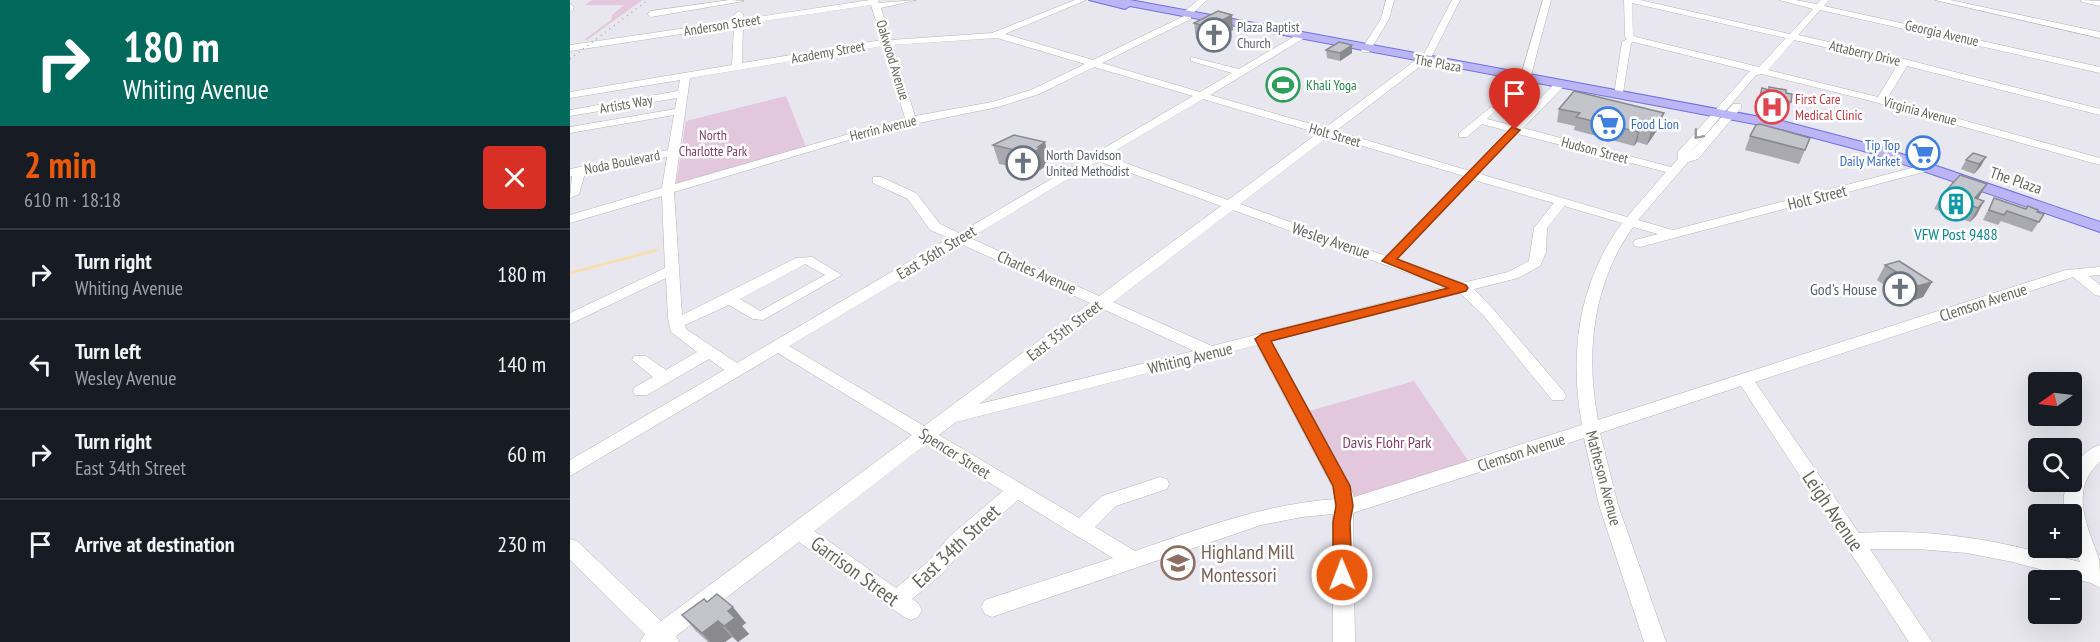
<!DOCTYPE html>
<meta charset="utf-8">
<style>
:root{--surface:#171b24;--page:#242831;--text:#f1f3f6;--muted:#9ea1a6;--line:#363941;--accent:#ea580c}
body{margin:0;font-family:"PT Sans Narrow",sans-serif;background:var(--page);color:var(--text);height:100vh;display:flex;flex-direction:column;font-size:22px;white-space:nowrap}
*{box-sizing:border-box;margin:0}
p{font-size:20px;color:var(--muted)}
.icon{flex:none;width:33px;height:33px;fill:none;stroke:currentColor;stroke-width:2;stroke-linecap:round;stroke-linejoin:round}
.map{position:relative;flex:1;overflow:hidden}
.drawer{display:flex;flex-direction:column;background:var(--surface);width:570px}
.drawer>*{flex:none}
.banner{background:#00695c;color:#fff;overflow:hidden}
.needle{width:39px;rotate:256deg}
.tools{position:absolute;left:1458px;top:372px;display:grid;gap:12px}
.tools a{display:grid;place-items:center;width:54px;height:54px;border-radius:6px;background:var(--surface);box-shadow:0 6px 24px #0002;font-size:30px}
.pin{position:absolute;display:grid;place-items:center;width:51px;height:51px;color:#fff;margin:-62px -26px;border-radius:50% 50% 50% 0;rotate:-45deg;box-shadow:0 0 6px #0007}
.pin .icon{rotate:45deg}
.me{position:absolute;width:66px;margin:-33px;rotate:359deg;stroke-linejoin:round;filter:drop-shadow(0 0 4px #0008)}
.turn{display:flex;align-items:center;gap:21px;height:126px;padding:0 24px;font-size:27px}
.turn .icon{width:78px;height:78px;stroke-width:2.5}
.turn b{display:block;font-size:42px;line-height:51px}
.round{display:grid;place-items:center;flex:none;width:63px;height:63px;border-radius:6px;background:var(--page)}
.overview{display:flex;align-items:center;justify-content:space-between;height:102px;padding:0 24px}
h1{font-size:36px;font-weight:700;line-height:45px;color:var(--accent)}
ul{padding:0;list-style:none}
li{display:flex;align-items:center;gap:18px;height:90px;padding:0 24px;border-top:2px solid var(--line)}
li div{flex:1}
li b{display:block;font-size:22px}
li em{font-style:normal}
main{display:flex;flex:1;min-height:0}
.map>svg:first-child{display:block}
</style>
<main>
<section class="drawer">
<div class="banner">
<div class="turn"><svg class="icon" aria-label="right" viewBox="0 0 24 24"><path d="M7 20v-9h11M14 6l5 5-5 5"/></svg><div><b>180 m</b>Whiting Avenue</div></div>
</div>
<div class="overview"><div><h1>2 min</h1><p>610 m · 18:18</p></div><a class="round" style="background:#d93025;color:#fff"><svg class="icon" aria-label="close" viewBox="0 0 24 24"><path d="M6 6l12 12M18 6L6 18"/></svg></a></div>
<ul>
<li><svg class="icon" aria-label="right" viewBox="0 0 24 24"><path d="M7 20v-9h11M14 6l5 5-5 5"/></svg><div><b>Turn right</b><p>Whiting Avenue</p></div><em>180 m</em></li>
<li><svg class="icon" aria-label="left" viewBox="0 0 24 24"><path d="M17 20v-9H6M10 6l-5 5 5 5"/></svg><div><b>Turn left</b><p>Wesley Avenue</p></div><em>140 m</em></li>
<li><svg class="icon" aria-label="right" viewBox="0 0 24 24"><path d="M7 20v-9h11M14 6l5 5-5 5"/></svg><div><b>Turn right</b><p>East 34th Street</p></div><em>60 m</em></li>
<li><svg class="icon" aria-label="arrive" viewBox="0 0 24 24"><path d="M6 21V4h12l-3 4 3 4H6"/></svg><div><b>Arrive at destination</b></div><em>230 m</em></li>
</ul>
</section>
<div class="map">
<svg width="1530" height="642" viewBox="0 0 1530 642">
<rect width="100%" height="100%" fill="#e8e7ef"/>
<g fill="#e3c7dc">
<polygon points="22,0 72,0 17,40 15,39 41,20 42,15 54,5 15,5"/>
<polygon points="216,96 236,147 106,185 116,121"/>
<polygon points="844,381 903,468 787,504 732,413"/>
</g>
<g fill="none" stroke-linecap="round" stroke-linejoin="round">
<polyline stroke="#f6e0b1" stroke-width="3" points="0,273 87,250"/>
<defs>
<g id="minor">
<polygon points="160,0 174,1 81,17 77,14 81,11"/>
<path d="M300 0H308L309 3 346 0 311 8 321 40 422 33 505 0H516L435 34 523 60 614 16V12L628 0H637L621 15V19L532 63 630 92 662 73 621 61V57L669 69 730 33H736V37L640 95 755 128 854 54 882 0H890L861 58 766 131 900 171 938 131 912 124 897 137H889V133L921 107 926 110 917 119 944 126 987 81H995V85L953 128 1101 167 1108 159V152L1180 71 1064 42 1061 43 1053 93 1044 95 1052 42 1057 39 1055 36 1054 0H1070L1220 34 1243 9 1209 0H1225L1247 4 1251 0H1259L1254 6 1530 67V73L1250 10 1228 35 1334 59 1530 109V115L1337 66 1317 99 1530 158V165L1301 101 1192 74 1186 75 1118 155 1163 104H1171V108L1128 159 1118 162 1068 220 1103 230 1357 164 1363 168 1361 170 1070 247 1065 246 1063 243 1065 240 1088 234 1063 227C1023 283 1015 353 1028 420L1496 270 1530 267V275L1519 276 1530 285V296L1525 295 1503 277 1185 382 1289 533C1372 528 1431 542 1510 562L1502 542V514H1494V495L1497 482H1502C1502 465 1514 450 1530 445V462C1498 490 1518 527 1529 559 1530 567 1530 579 1530 588L1521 583 1443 562 1397 553 1348 549H1300L1362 642H1339L1171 386 1030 433 1048 505 1096 642H1074L1029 505 1014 438 783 513 785 642H763V514L732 517 691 525 422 617 415 614 411 607 415 600 543 558 448 500 394 548 373 573 342 599 348 603 352 610 348 617 341 620 334 617 229 542 106 636 109 642H70L75 634 0 560V539L7 541 91 621 342 435 208 353 0 476V460L154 370 139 359 77 395H65L63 391 65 387 83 377 62 360 64 356H76L96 370 127 352 101 332 98 318 96 278 0 324V313L95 268 92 196 0 223V215L92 188 97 157 15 173 9 194 0 198 2 176 0 177V169L98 150 104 115 0 133V127L105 109 107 98 0 116V110L108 91 110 80 0 98V92L162 65 164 26 0 51V45L164 21 165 14 169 11 173 14V19ZM1062 3 1216 38 1189 67 1066 37 1063 35ZM301 5 312 40 172 63 173 24ZM427 38 515 64 461 90 422 102 345 116 322 45ZM1224 40 1328 64 1308 97 1198 70ZM313 46 335 118 105 184 120 78ZM524 67 623 96 389 233 370 224 346 193 311 177H303V183L338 199 360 230 379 238 167 363 116 329 115 325 159 305 183 319 193 320 272 275 242 257 226 258 112 315 104 192 309 131 428 107 469 94ZM633 99 748 133 658 200 536 156ZM948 134 1096 172 1057 217 910 174ZM759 136 894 176 816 256 670 204ZM528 161 651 206 529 296 400 238ZM904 180 984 203 964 228 959 261 938 272 892 283 827 260ZM994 206 1052 223C1008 284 999 353 1012 425L784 497 778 481 701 341 890 293 914 316 982 400H994L996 396 994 392 924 310 904 289 948 278 970 266 976 252 977 228ZM663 210 876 287 642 346 543 302ZM391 244 520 303 354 426 219 346ZM235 264 255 275 190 311 170 299ZM533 309 624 351 409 404ZM687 345 762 486 766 499C694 504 632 528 565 551L525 527 546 506 597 489 599 484 597 479 590 477 532 496 509 518 369 435 386 422ZM356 444 433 491 380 536 359 561 326 588 244 531Z"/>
<polygon points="816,0 824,0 819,19 799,52 793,52 791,50 811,19"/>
<polygon points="973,0 981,0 960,79 955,82 950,79"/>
<polygon points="1365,0 1380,0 1530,32 1530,38"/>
<polygon points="1511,0 1530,1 1530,6 1512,2"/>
<polygon points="0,4 4,7 3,10 0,11"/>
</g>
<polygon id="major" points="519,0 560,0 1212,121 1311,147 1530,222 1530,232 1301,153 1211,129 560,6 555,9"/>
</defs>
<use href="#minor" stroke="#b5b5b0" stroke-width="1"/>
<use href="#major" stroke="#6d71e2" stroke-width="2"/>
<use href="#minor" fill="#fff" fill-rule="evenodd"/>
<use href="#major" fill="#bbb5f6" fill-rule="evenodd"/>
<polyline stroke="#abaaa8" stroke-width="1.5" stroke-dasharray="1 4.5" stroke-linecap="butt" points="0,59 78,0"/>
</g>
<g fill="#a9a9af">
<polygon points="624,23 663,30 641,42 626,39"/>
<polygon points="756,50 782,53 770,61 757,58"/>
<polygon points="1192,88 1216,93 1221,102 1216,115 1185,109"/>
<polygon points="962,90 943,111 929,107 930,101"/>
<polygon points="989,109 1090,126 1077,145 1067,142 1064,146 1004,130 1005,126 987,122"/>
<polygon points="444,135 479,160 475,163 476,166 467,172 429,164 423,145"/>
<polygon points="1180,136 1240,138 1229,164 1175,150"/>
<polygon points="1403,153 1411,166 1404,174 1391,169 1396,160"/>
<polygon points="1372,195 1408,199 1414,201 1406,216 1400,222 1364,209"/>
<polygon points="1424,198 1456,209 1474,214 1462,232 1431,221 1428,225 1413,220"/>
<polygon points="1315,265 1362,282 1353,297 1339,302 1307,280"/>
<polygon points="112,615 176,623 172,626 179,634 168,642 162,637 155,642 138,642 126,631"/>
</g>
<g fill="#89898e">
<polygon points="662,15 663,30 641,42 639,27"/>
<polygon points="782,45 782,53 770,61 770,53"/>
<polygon points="963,84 962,90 943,111 944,104"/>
<polygon points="1094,113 1090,126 1077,145 1081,131"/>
<polygon points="1070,128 1067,142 1064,146 1068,132"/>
<polygon points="475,142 479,160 475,163 476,166 467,172 462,154 468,147"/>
<polygon points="1416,157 1411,166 1404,174 1409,164"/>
<polygon points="1417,184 1408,199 1405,198"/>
<polygon points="1414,201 1406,216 1400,222 1408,208"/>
<polygon points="1362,282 1353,297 1339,302 1348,286"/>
<polygon points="163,607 176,623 172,626 179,634 168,642 154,626 158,611"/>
<polygon points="148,621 162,637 155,642 140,642 132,633"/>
</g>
<g fill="#c4c4cb" stroke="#89898e" stroke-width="1.5">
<polygon points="648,11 662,15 639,27 624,23"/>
<polygon points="769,42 782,45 770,53 756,50"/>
<polygon points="949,82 963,84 944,104 930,101"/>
<polygon points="1199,87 1216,90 1216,93 1222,94 1221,102 1190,96 1192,88 1199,90"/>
<polygon points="1004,91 1094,113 1081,131 1070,128 1068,132 1006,117 1010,113 989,109"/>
<polygon points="1190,124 1240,138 1235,150 1180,136 1186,125"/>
<polygon points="444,135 475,142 468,147 471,147 462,154 423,145"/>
<polygon points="1403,153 1416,157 1409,164 1396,160"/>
<polygon points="1390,175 1417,184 1405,198 1414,201 1408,208 1372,195"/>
<polygon points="1424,198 1456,209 1458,206 1468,210 1467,212 1474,214 1469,222 1437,211 1434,215 1419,210"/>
<polygon points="1329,261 1362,282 1348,286 1315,265"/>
<polygon points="147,594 163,607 158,611 165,618 154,626 148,621 132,633 112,615 134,599 137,602"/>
</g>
<defs><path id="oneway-chevron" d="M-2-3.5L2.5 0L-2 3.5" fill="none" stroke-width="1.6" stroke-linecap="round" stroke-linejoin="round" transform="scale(1.5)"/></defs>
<use stroke="#9c9a97" href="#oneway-chevron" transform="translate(1128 135) rotate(131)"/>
<polygon fill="#ea580c" stroke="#983908" stroke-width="1.5" points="942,127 950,130 827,259 896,285 898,288 896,291 701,341 780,486 783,506 780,522 782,575 779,581 772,583 766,581 763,575 763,522 766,506 763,486 685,339 692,334 878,288 812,261"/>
<defs>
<symbol id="church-ring" viewBox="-11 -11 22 22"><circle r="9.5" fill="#fff" stroke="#6b7280" stroke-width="1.5"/><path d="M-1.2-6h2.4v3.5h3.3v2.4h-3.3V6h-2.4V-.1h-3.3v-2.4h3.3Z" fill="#6b7280"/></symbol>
<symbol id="stadium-ring" viewBox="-11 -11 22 22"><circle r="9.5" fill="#fff" stroke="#2e9e5b" stroke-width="1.5"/><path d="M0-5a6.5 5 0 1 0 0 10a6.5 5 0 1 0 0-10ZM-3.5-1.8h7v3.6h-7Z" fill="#2e9e5b"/></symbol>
<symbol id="hospital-ring" viewBox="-11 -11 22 22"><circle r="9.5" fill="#fff" stroke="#e0444e" stroke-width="1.5"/><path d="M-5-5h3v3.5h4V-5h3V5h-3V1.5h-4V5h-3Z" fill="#e0444e"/></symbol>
<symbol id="supermarket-ring" viewBox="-11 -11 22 22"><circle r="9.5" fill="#fff" stroke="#3f7fe0" stroke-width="1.5"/><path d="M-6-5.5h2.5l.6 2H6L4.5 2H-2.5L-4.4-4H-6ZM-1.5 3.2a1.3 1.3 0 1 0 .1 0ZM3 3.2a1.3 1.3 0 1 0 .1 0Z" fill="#3f7fe0"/></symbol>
<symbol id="building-ring" viewBox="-11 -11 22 22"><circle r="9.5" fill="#fff" stroke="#0f9aa8" stroke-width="1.5"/><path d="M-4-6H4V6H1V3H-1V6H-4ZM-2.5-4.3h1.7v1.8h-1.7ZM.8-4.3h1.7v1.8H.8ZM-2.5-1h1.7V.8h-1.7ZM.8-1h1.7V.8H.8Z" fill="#0f9aa8"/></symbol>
<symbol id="school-ring" viewBox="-11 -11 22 22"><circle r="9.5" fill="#fff" stroke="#8d6e63" stroke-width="1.5"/><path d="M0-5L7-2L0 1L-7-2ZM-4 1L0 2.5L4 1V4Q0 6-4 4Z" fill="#8d6e63"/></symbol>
</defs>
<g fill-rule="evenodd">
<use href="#church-ring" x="625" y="16" width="38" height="38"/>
<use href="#stadium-ring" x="694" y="66" width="38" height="38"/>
<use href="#hospital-ring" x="1183" y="88" width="38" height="38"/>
<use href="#supermarket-ring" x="1019" y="105" width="38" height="38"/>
<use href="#supermarket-ring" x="1334" y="134" width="38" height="38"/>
<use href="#church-ring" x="434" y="144" width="38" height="38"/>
<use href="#building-ring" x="1367" y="185" width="38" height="38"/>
<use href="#church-ring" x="1311" y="270" width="38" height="38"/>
<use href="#school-ring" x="589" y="544" width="38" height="38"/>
</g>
<g text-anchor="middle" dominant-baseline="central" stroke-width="5" stroke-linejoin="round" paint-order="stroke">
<g font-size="14" fill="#66645f" stroke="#fff">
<text transform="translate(152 25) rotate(-9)">Anderson Street</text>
<text transform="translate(1372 33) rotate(13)">Georgia Avenue</text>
<text transform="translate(258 52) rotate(-10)">Academy Street</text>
<text transform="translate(1295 53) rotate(13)">Attaberry Drive</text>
<text transform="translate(323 60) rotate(73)">Oakwood Avenue</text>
<text transform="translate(868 63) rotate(10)">The Plaza</text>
<text transform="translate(56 104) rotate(-10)">Artists Way</text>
<text transform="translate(1350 111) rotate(15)">Virginia Avenue</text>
<text transform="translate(313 128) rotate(-14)">Herrin Avenue</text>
<text transform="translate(765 135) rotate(16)">Holt Street</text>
<text transform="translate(1025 150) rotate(15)">Hudson Street</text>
<text transform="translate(52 162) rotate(-11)">Noda Boulevard</text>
</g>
<g font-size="14" fill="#5b616d" stroke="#fff" text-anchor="start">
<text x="667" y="27">Plaza Baptist<tspan x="667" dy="16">Church</tspan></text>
<text x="476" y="155">North Davidson<tspan x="476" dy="16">United Methodist</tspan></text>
</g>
<g font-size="14" fill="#27864d" stroke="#fff" text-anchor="start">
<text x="736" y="85">Khali Yoga</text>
</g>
<g font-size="14" fill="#be3a42" stroke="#fff" text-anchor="start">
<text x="1225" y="99">First Care<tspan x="1225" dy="16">Medical Clinic</tspan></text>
</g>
<g font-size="14" fill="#366cbe" stroke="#fff" text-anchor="start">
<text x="1061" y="124">Food Lion</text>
<text x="1330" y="145" text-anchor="end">Tip Top<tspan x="1330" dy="16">Daily Market</tspan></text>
</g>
<g font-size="14" fill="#83406f" stroke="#fff">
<text x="143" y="135">North<tspan x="143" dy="16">Charlotte Park</tspan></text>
</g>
<g font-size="16" fill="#66645f" stroke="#fff">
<text transform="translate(1446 180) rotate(19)">The Plaza</text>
<text transform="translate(1247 197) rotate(-14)">Holt Street</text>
<text transform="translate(761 240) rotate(19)">Wesley Avenue</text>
<text transform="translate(366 252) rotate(-31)">East 36th Street</text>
<text transform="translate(467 272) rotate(24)">Charles Avenue</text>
<text transform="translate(1413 302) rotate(-18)">Clemson Avenue</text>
<text transform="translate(494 330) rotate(-37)">East 35th Street</text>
<text transform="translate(620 358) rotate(-14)">Whiting Avenue</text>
<text transform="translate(951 452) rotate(-18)">Clemson Avenue</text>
<text transform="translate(385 453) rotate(32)">Spencer Street</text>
<text transform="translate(1034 478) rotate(75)">Matheson Avenue</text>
</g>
<g font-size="16" fill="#0d838f" stroke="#fff">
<text x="1386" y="234">VFW Post 9488</text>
</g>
<g font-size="16" fill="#5b616d" stroke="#fff" text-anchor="end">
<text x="1307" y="289">God's House</text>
</g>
<g font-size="16" fill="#83406f" stroke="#fff">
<text x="817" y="442">Davis Flohr Park</text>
</g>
<g font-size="20" fill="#66645f" stroke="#fff">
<text transform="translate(1263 511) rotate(56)">Leigh Avenue</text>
<text transform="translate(386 546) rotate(-43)">East 34th Street</text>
<text transform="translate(285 571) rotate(36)">Garrison Street</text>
</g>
<g font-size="20" fill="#785e54" stroke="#fff" text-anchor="start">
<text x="631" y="552">Highland Mill<tspan x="631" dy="23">Montessori</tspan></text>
</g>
</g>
</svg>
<div class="tools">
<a><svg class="needle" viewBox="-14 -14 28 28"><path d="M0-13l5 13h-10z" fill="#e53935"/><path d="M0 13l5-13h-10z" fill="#9ea1a6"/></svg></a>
<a><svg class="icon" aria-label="search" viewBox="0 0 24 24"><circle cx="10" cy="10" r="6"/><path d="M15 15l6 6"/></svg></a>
<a>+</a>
<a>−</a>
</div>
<div class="pin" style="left:945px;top:130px;background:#d93025"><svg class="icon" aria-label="arrive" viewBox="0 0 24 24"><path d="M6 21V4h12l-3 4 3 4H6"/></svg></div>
<svg class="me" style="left:772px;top:575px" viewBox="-20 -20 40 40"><circle r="17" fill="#ea580c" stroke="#fff" stroke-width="3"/><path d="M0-11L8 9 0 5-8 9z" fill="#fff"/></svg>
</div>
</main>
